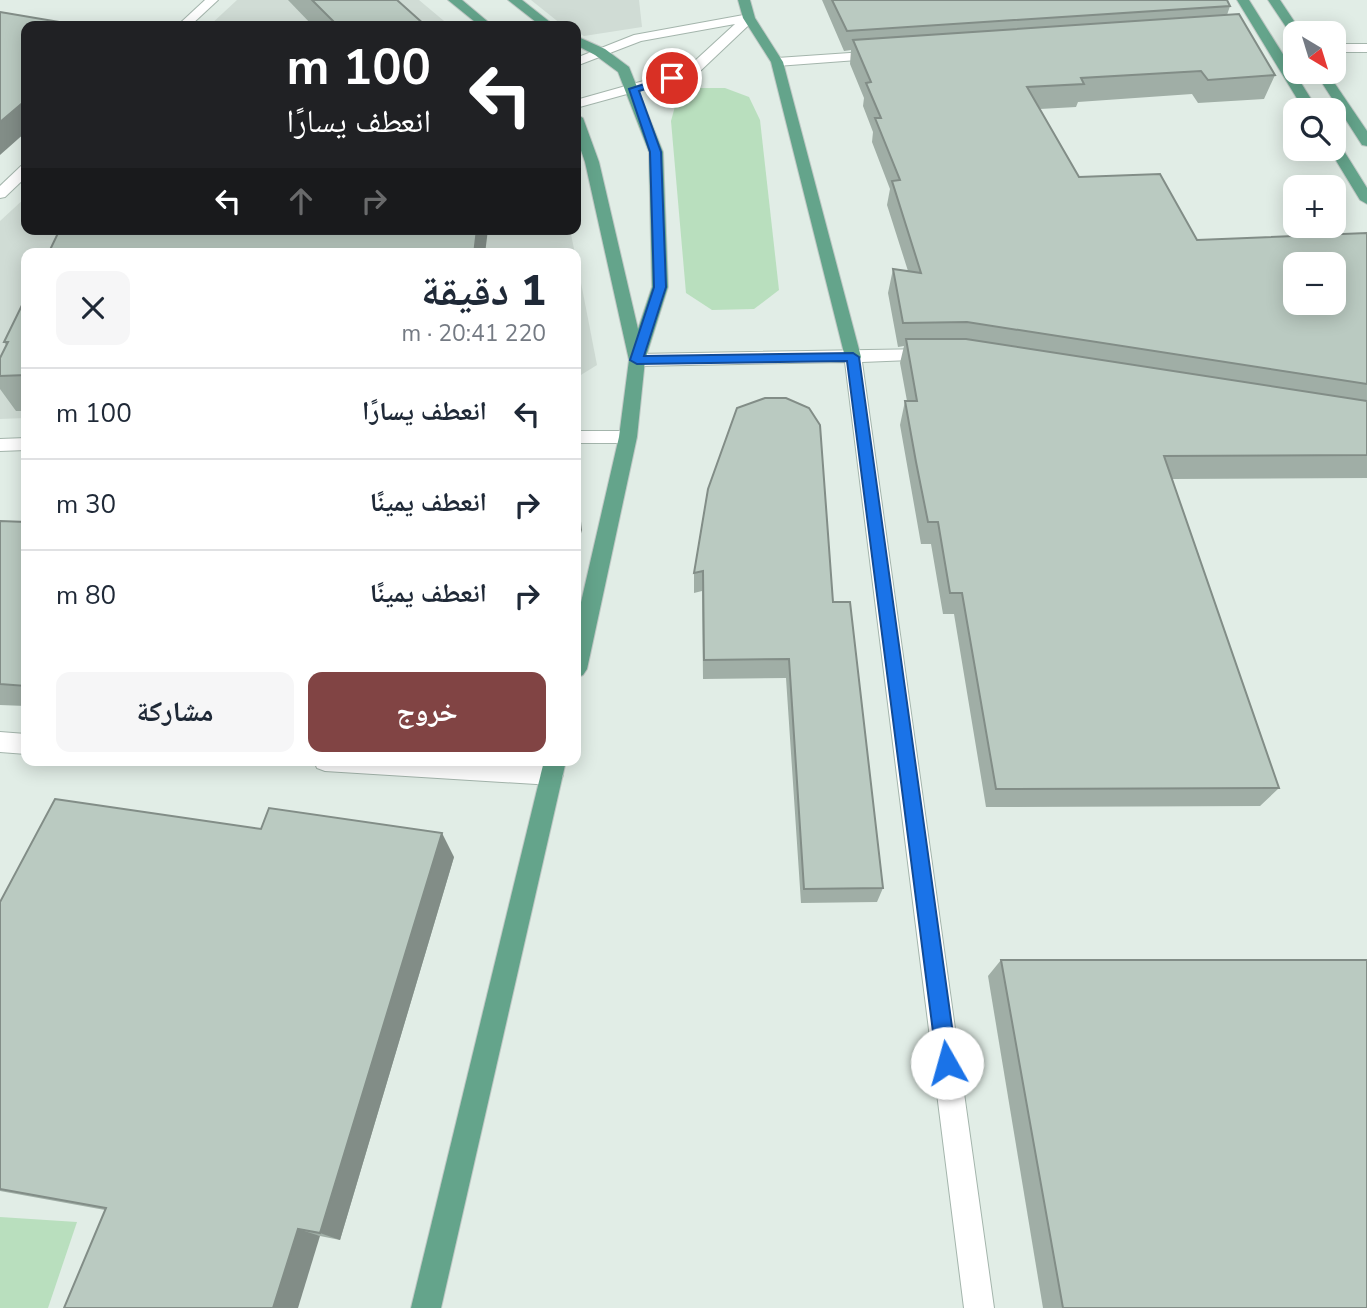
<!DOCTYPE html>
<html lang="ar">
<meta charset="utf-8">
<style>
:root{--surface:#fff;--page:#f6f6f7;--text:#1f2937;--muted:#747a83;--line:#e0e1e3;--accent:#814444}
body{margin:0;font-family:"Nunito Sans","Noto Naskh Arabic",sans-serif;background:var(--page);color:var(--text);direction:rtl;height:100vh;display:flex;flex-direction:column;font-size:26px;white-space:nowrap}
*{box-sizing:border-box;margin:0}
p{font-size:23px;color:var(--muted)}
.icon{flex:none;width:38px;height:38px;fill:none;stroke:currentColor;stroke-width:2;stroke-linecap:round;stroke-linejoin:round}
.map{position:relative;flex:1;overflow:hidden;direction:ltr}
.panel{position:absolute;left:21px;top:248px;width:560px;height:518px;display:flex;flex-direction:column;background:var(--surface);border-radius:14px;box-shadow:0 4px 18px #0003;direction:rtl}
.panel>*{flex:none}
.hud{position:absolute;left:21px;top:21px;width:560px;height:214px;border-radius:14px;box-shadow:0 4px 18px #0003;direction:rtl;background:#202124;color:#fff;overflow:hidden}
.needle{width:46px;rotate:142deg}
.tools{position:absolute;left:1283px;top:21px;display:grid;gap:14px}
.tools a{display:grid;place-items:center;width:63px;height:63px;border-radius:14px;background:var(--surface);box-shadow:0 4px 18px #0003;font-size:35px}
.pin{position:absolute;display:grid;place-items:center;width:60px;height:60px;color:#fff;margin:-30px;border:4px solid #fff;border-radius:50%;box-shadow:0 2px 7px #0007}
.me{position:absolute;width:77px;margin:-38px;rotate:353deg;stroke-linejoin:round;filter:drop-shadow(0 0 5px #0008)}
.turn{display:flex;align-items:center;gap:24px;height:147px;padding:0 35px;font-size:32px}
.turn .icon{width:91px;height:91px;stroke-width:2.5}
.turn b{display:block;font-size:49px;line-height:60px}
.lanes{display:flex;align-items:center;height:66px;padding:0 35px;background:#0003;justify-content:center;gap:35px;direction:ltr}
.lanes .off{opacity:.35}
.round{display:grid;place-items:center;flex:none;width:74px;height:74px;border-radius:14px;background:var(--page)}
.overview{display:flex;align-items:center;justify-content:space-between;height:119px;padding:0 35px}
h1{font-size:42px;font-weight:800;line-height:52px}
.action{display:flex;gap:14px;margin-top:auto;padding:14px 35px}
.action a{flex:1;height:80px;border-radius:14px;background:var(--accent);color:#fff;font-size:28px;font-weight:800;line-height:80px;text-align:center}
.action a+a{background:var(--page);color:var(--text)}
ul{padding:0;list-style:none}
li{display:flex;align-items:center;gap:21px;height:91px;padding:0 35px;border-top:2px solid var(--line)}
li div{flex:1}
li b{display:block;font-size:26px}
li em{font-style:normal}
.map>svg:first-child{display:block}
</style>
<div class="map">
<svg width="1367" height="1308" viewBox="0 0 1367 1308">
<rect width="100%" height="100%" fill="#e1ede6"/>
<g fill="#d0dcd5">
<polygon points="237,0 419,0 450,26 209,26"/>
<polygon points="531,0 639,0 642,27 584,36 576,31 576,26 561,24"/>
<polygon points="26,197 26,229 570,229 575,254 26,254 26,418 0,419 0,221"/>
<polygon points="576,257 597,365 576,378"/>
</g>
<g fill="#b9dfbe">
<polygon points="697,88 725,88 749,97 760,120 779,290 754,309 712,310 686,293 671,121 677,99"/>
<polygon points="0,1217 77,1222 48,1308 0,1308"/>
</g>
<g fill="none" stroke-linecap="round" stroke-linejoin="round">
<defs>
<g id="minor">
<polygon points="205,0 218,0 190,26 177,26"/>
<polygon points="749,14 753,15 753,21 696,75 576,108 576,100 686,69 735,24 641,41 576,66 576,58 634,35"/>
<rect x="1334" y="44" width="33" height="8"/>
<polygon points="879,51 884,52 884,58 777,66 771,62 777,58"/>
<polygon points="26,165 26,177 5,197 0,198 0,186 21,166"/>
<polygon points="929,349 935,351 937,355 935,359 862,362 994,1308 964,1308 845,362 637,366 629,360 637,354"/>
<polygon points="576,431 628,431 634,432 637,437 634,442 628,443 576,443"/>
<polygon points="26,438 26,450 0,451 0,439"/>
<polygon points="0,732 26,734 26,754 0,752"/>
<polygon points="314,761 493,761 552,765 560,768 563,775 560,782 552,785 325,771 317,768"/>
</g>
<g id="major">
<polygon points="448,0 462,0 493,26 480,26"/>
<polygon points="508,0 522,0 555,26 541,26"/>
<polygon points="738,0 750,0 755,18 783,62 861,357 859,361 853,363 845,357 771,62 743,18"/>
<polygon points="1237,0 1249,0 1318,110 1304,110"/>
<polygon points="1268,0 1280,0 1302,33 1292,36"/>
<polygon points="576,36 605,49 629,67 663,152 668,287 645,360 637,437 587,669 583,675 576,678 576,624 619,437 629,360 585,162 576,136 576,114 583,118 599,162 638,329 652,287 649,152 618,72 595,55 576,45"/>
<polygon points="1315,72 1327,72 1367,131 1367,146 1362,145"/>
<polygon points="1334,142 1339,143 1367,188 1367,204 1360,200 1329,149 1334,149"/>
<polygon points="544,761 566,761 441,1308 411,1308"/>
</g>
</defs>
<use href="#minor" stroke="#a4b5ac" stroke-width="2"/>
<use href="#major" stroke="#c1c9c6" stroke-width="2"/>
<use href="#minor" fill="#fff" fill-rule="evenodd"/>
<use href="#major" fill="#64a48b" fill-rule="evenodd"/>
</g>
<g fill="#a0aea6">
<polygon points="288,0 397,0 426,26 313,26"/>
<polygon points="822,0 1227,0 1230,6 1227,15 1275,75 1264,99 1198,103 1192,94 1078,102 1076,107 1040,109 1079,177 1197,240 1367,233 1367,478 1172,479 1279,788 1260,806 986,807 954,614 943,614 931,544 921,544 900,425 905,401 907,401 900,363 904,346 898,347 888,293 893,269 908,271 887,205 890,189 872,142 873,132 863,106 864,98 850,64 851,50 844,51"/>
<polygon points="26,297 26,411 16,411 0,389 0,358 6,345 4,342"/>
<polygon points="708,489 833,602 883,888 877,902 801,903 786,678 703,679 702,591 694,593 694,573"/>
<polygon points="0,521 26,522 26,706 0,705"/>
<polygon points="454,857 340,1240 320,1236 105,1210 0,1191 0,902"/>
<polygon points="1001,960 1367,1308 1043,1308 988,976"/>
</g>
<g fill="#828d87">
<polygon points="26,100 26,132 0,155 0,122"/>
<polygon points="477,229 488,229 485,254 474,254"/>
<polygon points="579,505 582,530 576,550 576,515"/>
<polygon points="442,833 454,857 340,1240 320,1233"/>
<polygon points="298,1229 320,1236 298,1308 273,1308"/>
</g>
<g fill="#bacac1" stroke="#828d87" stroke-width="2" fill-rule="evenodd">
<polygon points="312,0 397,0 426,26 338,26"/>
<polygon points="832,0 1227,0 1230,6 847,31"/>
<polygon points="0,12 83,26 26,26 26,100 0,122"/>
<path d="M1239 14 1275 75 1208 80 1201 71 1081 78 1084 84 1027 87 1079 177 1160 174 1197 240 1367 233V384L967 322 903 323 893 269 921 273 892 181 900 180 875 118H881L866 83 871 82 853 40ZM1295 264H1334V303H1295Z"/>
<polygon points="60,229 477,229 474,254 48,254"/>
<polygon points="26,297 26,375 0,376 0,358 8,342 4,342"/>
<polygon points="906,339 966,339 1367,401 1367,455 1164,456 1279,788 996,789 962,593 950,593 938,522 928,522 916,462 905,401 917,401"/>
<polygon points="765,398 786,398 809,408 820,425 833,602 850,602 883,888 804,889 789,659 704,660 703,571 694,573 708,489 737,408"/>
<polygon points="0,521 26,522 26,686 0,684"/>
<polygon points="55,799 261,829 269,808 442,833 320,1233 298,1229 273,1308 64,1308 106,1208 0,1189 0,902"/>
<polygon points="1001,960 1367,960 1367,1308 1063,1308"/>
</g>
<polygon fill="#1a73e8" stroke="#114b97" stroke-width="2" points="672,75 677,78 676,80 639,91 661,152 666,287 644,356 853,353 859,357 957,1063 954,1071 947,1074 940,1071 937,1063 847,361 637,364 630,360 654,287 650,152 629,89"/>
</svg>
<div class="tools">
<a><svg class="needle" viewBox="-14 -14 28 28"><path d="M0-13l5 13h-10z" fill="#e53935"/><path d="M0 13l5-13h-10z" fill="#747a83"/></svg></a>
<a><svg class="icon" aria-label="search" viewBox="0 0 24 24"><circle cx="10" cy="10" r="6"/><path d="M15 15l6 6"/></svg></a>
<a>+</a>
<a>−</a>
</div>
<div class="pin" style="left:672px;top:78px;background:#d93025"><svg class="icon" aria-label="arrive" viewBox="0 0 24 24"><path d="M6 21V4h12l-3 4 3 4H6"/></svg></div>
<svg class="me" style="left:947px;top:1063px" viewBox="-20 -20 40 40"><circle r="19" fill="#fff"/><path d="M0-13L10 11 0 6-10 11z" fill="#1a73e8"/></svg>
<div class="hud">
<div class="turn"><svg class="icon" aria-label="left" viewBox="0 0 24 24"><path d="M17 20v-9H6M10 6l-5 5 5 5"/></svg><div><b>100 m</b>انعطف يسارًا</div></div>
<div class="lanes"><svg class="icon" aria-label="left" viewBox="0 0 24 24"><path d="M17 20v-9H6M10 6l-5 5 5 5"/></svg><svg class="icon off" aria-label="ahead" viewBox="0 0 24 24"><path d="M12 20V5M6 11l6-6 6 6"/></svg><svg class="icon off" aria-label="right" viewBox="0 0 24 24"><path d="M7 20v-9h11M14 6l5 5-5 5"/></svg></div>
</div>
<section class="panel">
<div class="overview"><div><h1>1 دقيقة</h1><p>220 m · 20:41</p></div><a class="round"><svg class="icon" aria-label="close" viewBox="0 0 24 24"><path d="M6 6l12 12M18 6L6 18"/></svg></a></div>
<ul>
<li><svg class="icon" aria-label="left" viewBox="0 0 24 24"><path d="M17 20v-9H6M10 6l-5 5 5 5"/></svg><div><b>انعطف يسارًا</b></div><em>100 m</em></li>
<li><svg class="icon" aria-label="right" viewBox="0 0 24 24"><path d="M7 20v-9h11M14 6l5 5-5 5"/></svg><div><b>انعطف يمينًا</b></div><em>30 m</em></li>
<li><svg class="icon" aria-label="right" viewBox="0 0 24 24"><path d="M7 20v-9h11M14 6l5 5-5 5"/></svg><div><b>انعطف يمينًا</b></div><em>80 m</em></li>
</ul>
<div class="action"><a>خروج</a><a>مشاركة</a></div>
</section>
</div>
